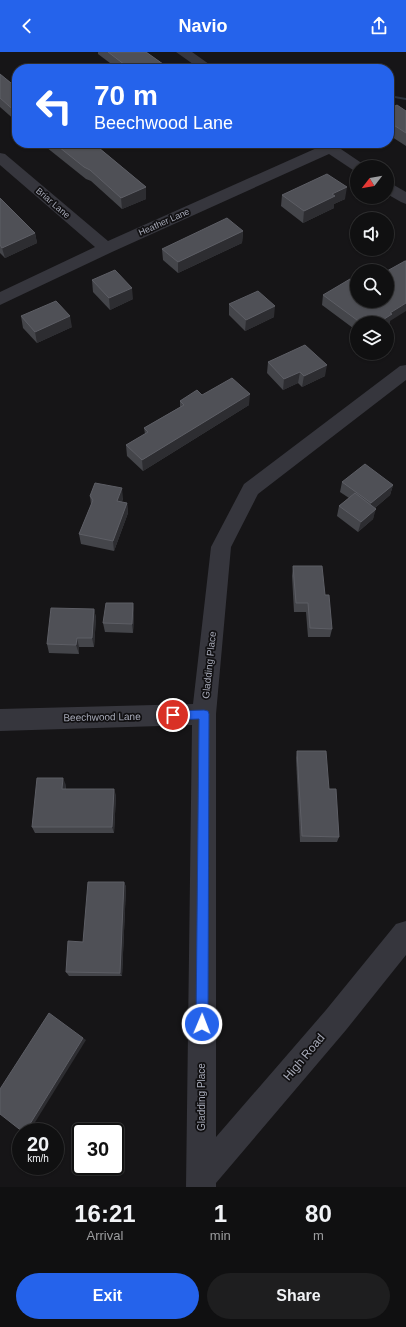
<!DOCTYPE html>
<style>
:root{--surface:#101011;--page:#1e1e1f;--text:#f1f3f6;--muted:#9c9d9f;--line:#303031;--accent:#2563eb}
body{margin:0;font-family:Arial,sans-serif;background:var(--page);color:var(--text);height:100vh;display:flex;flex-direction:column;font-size:15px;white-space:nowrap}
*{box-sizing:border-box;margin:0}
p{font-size:13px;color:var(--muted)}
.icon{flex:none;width:22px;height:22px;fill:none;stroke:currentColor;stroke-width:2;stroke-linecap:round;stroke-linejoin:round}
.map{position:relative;height:1135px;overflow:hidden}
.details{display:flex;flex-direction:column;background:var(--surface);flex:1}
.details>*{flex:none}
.guide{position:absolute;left:12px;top:12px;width:382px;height:84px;border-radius:16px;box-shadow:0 1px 3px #0004,0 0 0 1px var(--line);background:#2563eb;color:#fff;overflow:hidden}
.needle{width:26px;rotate:239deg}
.tools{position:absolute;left:350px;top:108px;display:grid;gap:8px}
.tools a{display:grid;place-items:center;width:44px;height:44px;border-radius:50%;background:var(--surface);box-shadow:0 1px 3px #0004,0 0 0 1px var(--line);font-size:20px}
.speed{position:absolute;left:12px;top:1071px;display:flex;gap:8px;font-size:20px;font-weight:700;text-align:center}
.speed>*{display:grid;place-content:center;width:52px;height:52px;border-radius:50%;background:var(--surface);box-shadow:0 1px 3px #0004,0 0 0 1px var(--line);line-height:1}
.speed small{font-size:10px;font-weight:400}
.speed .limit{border:2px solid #111;border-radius:6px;background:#fff;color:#111}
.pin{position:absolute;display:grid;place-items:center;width:34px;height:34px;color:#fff;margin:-17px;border:2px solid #fff;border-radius:50%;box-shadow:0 1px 4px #0007}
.me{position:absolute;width:44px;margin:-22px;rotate:1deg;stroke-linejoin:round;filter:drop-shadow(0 0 3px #0008)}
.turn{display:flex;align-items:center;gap:14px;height:84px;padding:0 16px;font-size:18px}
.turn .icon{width:52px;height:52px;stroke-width:2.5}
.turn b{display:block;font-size:28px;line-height:34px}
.eta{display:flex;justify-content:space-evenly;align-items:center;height:68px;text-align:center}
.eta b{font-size:24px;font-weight:600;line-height:28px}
.primary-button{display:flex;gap:8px;margin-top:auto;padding:8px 16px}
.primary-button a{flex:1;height:46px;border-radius:24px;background:var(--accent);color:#fff;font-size:16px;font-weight:600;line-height:46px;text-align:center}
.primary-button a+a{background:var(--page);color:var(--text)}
header{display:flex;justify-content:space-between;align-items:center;height:52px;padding:0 16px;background:var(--accent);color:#fff;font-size:18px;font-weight:600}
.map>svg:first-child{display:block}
</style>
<header><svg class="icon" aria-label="back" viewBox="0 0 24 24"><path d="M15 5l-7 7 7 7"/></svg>Navio<svg class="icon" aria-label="share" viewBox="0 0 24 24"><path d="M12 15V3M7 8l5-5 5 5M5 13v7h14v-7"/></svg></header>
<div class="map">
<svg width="406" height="1135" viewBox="0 0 406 1135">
<rect width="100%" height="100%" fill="#161517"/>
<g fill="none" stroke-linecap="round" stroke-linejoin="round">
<g fill="#2b323c" fill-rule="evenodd">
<polygon points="262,15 266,15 268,17 263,17"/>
<polygon points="389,43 406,46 406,48 389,45"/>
</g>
<g fill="#36363d" fill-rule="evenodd">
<polygon points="176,0 192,0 216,17 200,17"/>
<polygon points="315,91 332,91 363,112 365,115 357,115 357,119 353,118 329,102 112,200 0,253 0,240 95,195 0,113 0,101 5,102 108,189 319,95"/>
<polygon points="387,130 392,132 406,140 406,152 401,150 387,142"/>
<polygon points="406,313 406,328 258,442 231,495 216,662 216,1085 326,958 396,872 406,869 406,903 346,978 216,1131 216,1135 186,1135 192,673 0,679 0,657 193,652 211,495 244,432 400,314"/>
</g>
</g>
<g fill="#44454a">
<polygon points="98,0 146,0 170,17 118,17 98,2"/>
<polygon points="0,22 11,31 17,34 17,70 0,55"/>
<polygon points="389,57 406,59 406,94 389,83"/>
<polygon points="41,91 93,91 146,135 146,147 122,157 91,129 86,127"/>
<polygon points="282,143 345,147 334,152 334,156 303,171 281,154"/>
<polygon points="0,146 35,181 37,191 5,206 0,201"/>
<polygon points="243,179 242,191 178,221 163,208 162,197"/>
<polygon points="92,228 133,247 110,258 93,240"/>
<polygon points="323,243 390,269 389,272 387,271 357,271 357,279 322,253"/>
<polygon points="229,252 274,265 245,279 229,263"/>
<polygon points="21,264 72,275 37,291 23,276"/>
<polygon points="268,310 325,324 302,335 298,331 283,338 267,321"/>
<polygon points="202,343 249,353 143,419 127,404 126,393 145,382 144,376 180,355 180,349"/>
<polygon points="342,430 393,433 390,443 375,456 373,467 358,480 337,464 339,454 349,446 340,440"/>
<polygon points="90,444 123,446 122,450 127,451 128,461 114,499 81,492 79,482 91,453"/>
<polygon points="293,514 325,543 332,577 330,585 308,585 306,560 294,560 292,524"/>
<polygon points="133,551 134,560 133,581 105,580 103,571"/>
<polygon points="94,557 96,566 94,595 79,595 79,602 49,601 47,592"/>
<polygon points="297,699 329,737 339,785 337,790 300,790 296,706"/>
<polygon points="66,733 66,737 116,743 114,781 35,781 32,775"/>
<polygon points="124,830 126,835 122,924 69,924 66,920 83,890"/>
</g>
<g fill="#2d2d31">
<polygon points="137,14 137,17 130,17 129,16"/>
<polygon points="146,135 146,147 122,157 121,146"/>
<polygon points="347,135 345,147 334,152 334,156 303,171 304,159 332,142"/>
<polygon points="243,179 242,191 178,221 178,210"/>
<polygon points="35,181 37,191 5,206 2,196"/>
<polygon points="132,236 133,247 110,258 109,246"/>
<polygon points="406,251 406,259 390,269 389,272 387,273 387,271 378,271 390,261"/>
<polygon points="275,254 274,265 245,279 246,268"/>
<polygon points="70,264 72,275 37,291 35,280"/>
<polygon points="327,313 325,324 302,335 304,324"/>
<polygon points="300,320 298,331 283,338 284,327"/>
<polygon points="250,342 249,353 143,419 142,408"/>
<polygon points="393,433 390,443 369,461 371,451"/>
<polygon points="122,436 123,446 119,459 117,449"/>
<polygon points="127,451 128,461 114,499 113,489"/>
<polygon points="376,457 373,467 358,480 361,470"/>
<polygon points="133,551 134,560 133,581 132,572"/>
<polygon points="94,557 96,566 94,595 92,586"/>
<polygon points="77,586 79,595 79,602 76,593"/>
<polygon points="63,726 66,733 65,744 62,737"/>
<polygon points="114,737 116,743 114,781 112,775"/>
<polygon points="124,830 126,835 122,924 120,921"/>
<polygon points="83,986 86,988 29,1080 25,1080"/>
</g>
<g fill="#4f5056" stroke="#5d5e65">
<polygon points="108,0 146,0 170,17 141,17 137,14 129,16"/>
<polygon points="0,22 11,31 13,31 17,34 17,61 0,46"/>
<polygon points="397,53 406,59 406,81 389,70 389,57"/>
<polygon points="54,91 93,91 146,135 121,146 90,118 84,115"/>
<polygon points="327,122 347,135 332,142 335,144 304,159 282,143"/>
<polygon points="0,146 35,181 2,196 0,193"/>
<polygon points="227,166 243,179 178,210 162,197"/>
<polygon points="405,209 406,209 406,251 390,261 392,262 378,271 361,271 323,243 350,227 357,232 357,249 387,249 387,219"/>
<polygon points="115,218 132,236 109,246 92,228"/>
<polygon points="258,239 275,254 246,268 229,252"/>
<polygon points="56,249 70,264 35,280 21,264"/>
<polygon points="305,293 327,313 304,324 300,320 284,327 268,310"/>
<polygon points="232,326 250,342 142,408 126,393 148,380 144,376 184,353 180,349 197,338 202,343"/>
<polygon points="365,412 393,433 371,451 342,430"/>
<polygon points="95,431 122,436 117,449 127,451 113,489 79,482 93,448 90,444"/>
<polygon points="355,441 376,457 361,470 339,454"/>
<polygon points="293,514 322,514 325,543 329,543 332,577 310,576 308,551 296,551"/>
<polygon points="106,551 133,551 132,572 103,571"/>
<polygon points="51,556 94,557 92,586 77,586 76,593 47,592"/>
<polygon points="297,699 326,699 329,737 336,737 339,785 302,784"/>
<polygon points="37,726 63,726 62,737 114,737 112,775 32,775"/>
<polygon points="88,830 124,830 120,921 66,920 68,889 83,890"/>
<polygon points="49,961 83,986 25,1080 23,1080 0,1062 0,1037"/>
</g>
<polygon fill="#2563eb" stroke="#184099" points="204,658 208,659 209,662 208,972 206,976 202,978 198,976 196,972 199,667 173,668 169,666 168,663 169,660 173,659"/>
<g text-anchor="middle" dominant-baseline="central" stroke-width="3.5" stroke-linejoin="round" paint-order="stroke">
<g font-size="9" fill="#a7aab8" stroke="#111012">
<text transform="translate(53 151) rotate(41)">Briar Lane</text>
<text transform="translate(164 170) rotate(-24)">Heather Lane</text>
</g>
<g font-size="10" fill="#a7aab8" stroke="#111012">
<text transform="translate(209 613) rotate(-84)">Gladding Place</text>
<text transform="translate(102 665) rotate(-1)">Beechwood Lane</text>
<text transform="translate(201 1045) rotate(-90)">Gladding Place</text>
</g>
<g font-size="12" fill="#a7aab8" stroke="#111012">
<text transform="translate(304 1005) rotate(-50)">High Road</text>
</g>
</g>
</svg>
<div class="tools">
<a><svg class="needle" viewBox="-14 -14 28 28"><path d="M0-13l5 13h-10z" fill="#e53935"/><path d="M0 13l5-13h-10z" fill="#9c9d9f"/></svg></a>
<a><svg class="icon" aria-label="sound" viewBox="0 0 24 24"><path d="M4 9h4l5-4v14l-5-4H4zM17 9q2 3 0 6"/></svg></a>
<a><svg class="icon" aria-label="search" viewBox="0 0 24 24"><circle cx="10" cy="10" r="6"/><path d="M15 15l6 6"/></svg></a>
<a><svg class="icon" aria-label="layers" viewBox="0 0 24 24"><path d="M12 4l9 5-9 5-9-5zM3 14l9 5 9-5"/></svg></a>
</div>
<div class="speed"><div>20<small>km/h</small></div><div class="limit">30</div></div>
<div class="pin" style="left:173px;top:663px;background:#d93025"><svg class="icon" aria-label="arrive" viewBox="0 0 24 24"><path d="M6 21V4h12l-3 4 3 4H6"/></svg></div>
<svg class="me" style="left:202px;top:972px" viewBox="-20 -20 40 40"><circle r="17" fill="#2563eb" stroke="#fff" stroke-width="3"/><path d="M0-11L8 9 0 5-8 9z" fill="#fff"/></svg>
<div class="guide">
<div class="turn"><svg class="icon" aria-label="left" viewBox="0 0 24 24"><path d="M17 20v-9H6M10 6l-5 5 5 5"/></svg><div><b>70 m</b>Beechwood Lane</div></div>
</div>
</div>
<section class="details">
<div class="eta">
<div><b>16:21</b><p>Arrival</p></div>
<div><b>1</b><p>min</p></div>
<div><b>80</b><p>m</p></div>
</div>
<div class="primary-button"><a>Exit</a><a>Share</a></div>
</section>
